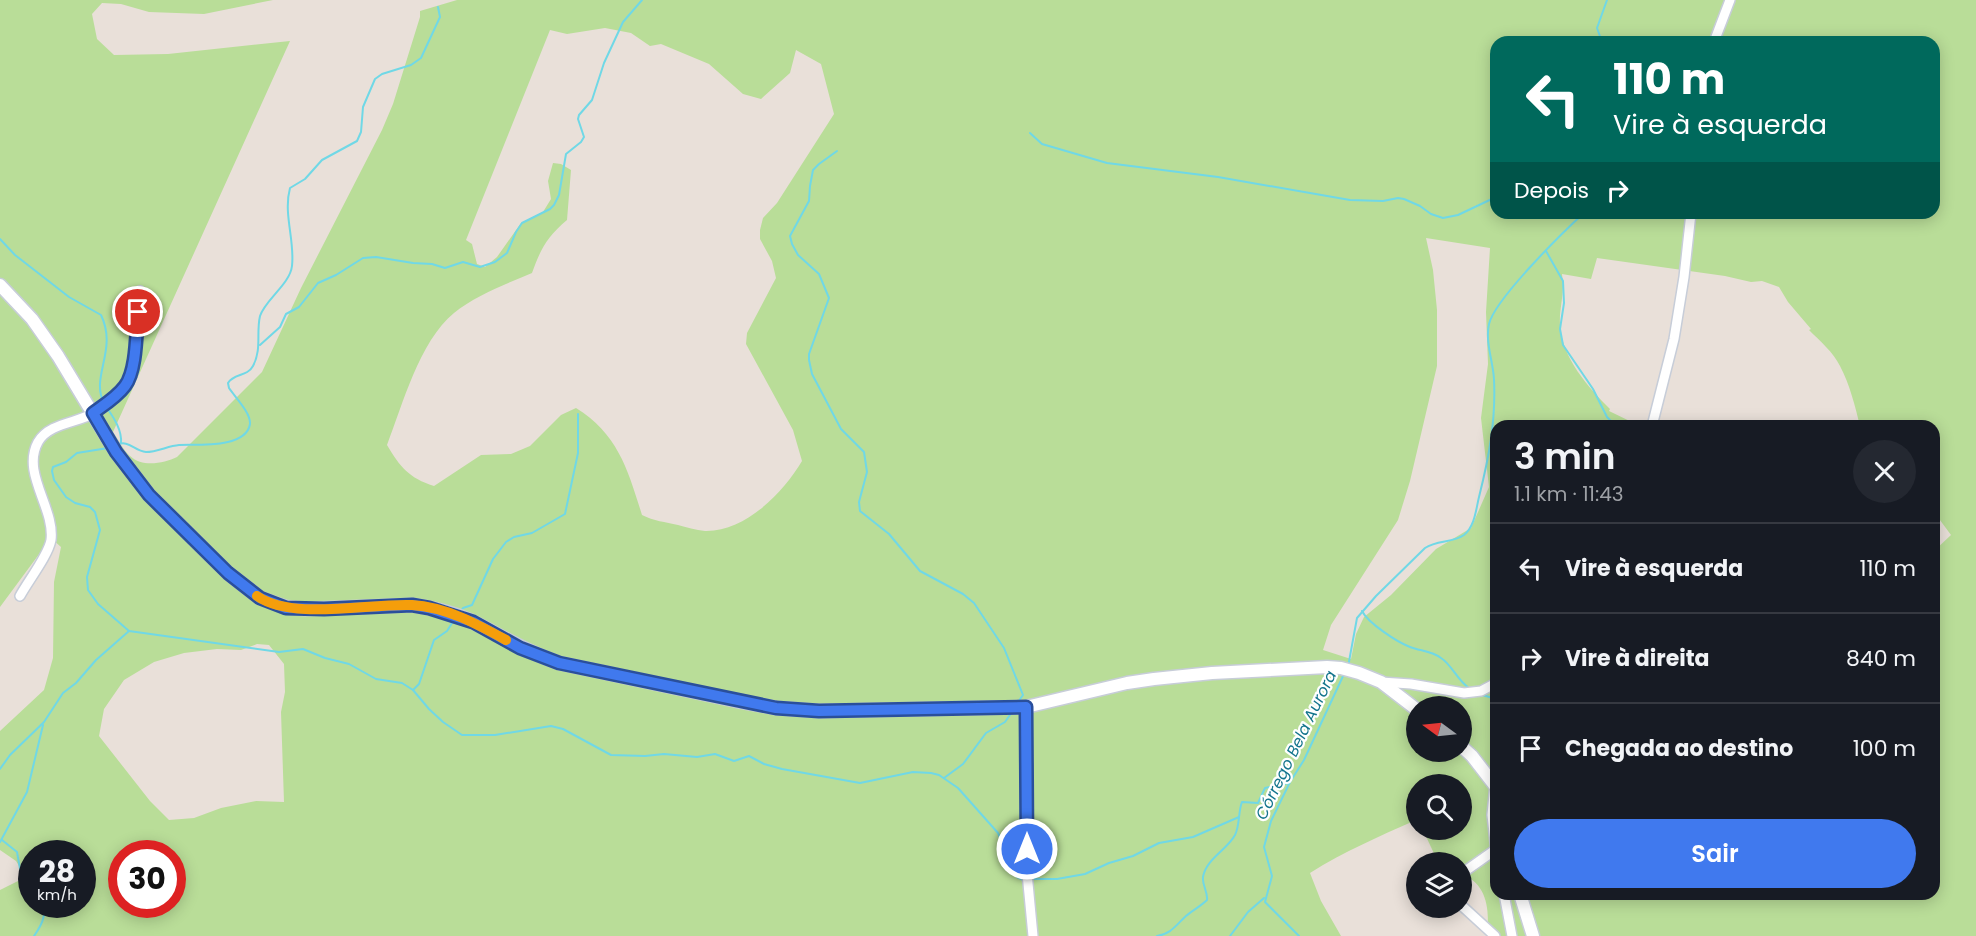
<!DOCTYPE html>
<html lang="pt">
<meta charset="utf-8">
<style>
:root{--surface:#171b24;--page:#242831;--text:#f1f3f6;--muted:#9ea1a6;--line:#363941;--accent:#4079ee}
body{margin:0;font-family:Poppins,sans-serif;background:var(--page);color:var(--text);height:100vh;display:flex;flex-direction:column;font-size:22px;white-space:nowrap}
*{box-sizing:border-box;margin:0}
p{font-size:20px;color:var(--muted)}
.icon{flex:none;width:33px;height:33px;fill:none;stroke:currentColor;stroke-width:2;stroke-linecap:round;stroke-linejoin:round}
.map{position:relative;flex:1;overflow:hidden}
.panel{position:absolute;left:1490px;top:420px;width:450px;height:480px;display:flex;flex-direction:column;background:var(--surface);border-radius:18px;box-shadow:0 3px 15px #0003}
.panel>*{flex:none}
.guide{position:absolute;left:1490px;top:36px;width:450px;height:183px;border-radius:18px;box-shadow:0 3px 15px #0003;background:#00695c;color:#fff;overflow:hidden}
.needle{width:39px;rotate:285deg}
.buttons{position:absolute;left:1406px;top:696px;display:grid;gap:12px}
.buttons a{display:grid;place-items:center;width:66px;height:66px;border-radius:50%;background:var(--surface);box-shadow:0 3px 15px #0003;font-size:30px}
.speed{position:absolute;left:18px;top:840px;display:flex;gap:12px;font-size:30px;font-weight:700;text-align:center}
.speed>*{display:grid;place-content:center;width:78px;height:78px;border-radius:50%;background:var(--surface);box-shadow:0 3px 15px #0003;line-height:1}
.speed small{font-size:15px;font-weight:400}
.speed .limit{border:9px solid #d22;background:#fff;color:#111}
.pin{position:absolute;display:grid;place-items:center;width:51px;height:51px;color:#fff;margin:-26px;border:3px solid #fff;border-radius:50%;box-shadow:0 2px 6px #0007}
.me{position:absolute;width:66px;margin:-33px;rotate:0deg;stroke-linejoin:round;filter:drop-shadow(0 0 4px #0008)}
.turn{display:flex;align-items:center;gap:21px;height:126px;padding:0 24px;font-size:27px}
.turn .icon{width:78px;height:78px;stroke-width:2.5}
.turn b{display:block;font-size:42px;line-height:51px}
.then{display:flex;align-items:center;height:57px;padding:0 24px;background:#0003;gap:12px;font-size:22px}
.round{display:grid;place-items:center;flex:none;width:63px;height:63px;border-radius:32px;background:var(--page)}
.headline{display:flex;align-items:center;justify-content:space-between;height:102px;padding:0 24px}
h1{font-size:36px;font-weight:600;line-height:45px}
.primary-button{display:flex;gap:12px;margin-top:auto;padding:12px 24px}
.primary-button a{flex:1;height:69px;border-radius:36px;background:var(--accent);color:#fff;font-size:24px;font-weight:600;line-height:69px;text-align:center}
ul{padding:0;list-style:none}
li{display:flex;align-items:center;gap:18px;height:90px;padding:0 24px;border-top:2px solid var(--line)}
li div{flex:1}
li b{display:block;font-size:22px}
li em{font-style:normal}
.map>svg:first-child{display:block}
</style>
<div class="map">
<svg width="1976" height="936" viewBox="0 0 1976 936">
<rect width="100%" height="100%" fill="#e9e0d9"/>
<path fill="#b9dd98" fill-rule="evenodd" d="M0 0H273L204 14 149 12 121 4 102 3 92 14 97 39 114 55 168 54 290 41 113 432C118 439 123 450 130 456 143 468 164 463 177 457L262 372 301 288 382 130 393 104 420 17V11L457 0H1976V936H1486C1491 913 1487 881 1461 875V862H1438L1423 830H1461V784H1416V820C1378 837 1345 851 1310 873L1321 901 1341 936H0V890L26 877 16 861 0 850V731L44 690 53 658 54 582 61 547 51 538 0 607ZM605 28 631 33 650 46 661 44 709 64 743 94 761 99 790 73 796 50 821 64 834 114 777 203 763 218 760 230V239L772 261 776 278 747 333 746 344 793 430 802 461C783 493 745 532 705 531 696 530 686 527 678 525 665 522 654 521 642 515 628 470 618 434 576 408L561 415 530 446 511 454 481 455 434 486C409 478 400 467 387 445 403 404 419 342 454 313 476 295 506 284 532 273 541 248 547 237 567 220L571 170 561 164 553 163 548 181 551 199 543 212 521 223 497 257 485 267 477 264 472 244 466 240 550 30 567 34ZM1496 42H1934V213H1496ZM1426 238 1490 248 1486 312 1488 364 1481 418 1489 487 1471 528 1436 549 1391 595 1364 617 1356 634 1351 659 1323 650 1331 625 1398 520 1410 481 1437 366V310L1433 270ZM1597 258 1725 276 1751 282 1762 281 1779 287 1788 302 1811 329 1809 330C1820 341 1833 352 1840 366 1850 385 1855 406 1860 426H1934V512L1951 535 1934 551V894H1496V426H1640L1609 411 1610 409C1588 387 1562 358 1560 325 1559 307 1565 295 1562 274L1591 279ZM257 644 269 645 284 664 285 692 281 712 284 802 256 801 221 808 194 818 169 820 150 801 99 736 104 709 124 680 154 662 184 653 217 649 241 650ZM1416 706H1461V752H1416ZM32 854H82V904H32ZM122 854H172V904H122Z"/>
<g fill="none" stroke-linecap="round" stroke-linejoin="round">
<g stroke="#70d8e6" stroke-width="2">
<polyline points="1602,42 1597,28 1607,0"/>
<polyline points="1030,133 1042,144 1107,163 1218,177 1350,200 1383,201 1398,198 1404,199 1420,206 1431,214 1443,218 1458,215 1496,197"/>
<polyline points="837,151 819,164 813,170 810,186 809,201 790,236 792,244 798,255 819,274 829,298 809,354 809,360 812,374 841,429 864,452 867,472 859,502 860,511 889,534 920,571 963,594 974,603 1004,648 1023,695 1018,702"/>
<path d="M0 239 15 255 69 297 101 315C118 350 90 377 104 403"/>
<polyline points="1546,251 1563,281 1564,303 1560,329 1563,345 1593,389 1607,417 1612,422 1622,426"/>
<polyline points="260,345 280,327 286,314 299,307 318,283 336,275 363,258 376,257 413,263 432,264 445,268 463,262 480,267 495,262 507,253 516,232 522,223 550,209 554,205 559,195 566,154 581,142 584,137 578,119 579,115 592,100 604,63 623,22 642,0"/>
<path d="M107 408C114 418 122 430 121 443"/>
<path d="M116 445C129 439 134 451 146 452 157 452 168 446 179 445 196 444 246 449 250 424 251 413 235 397 229 388L228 383C234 373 247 377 253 366 262 349 256 333 260 316 265 300 290 284 292 266 295 240 283 214 290 188L305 179 322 160 357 141 361 132 363 107 375 79 382 74 411 65 421 58 440 17 438 7"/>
<polyline points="108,448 77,453 66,462 53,467 52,471 54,480 66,497 75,503 90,507 95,512 100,530 87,577 88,590 98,604 129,631 279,652 303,649 325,658 349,664 376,679 402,683 413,690 429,709 443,722 462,735 495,735 551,726 563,729 611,755 645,756 664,754 697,757 715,754 734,761 749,756 764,764 782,769 860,783 913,772 931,773 939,775 958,788 998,833 1017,877 1023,880"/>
<path d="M1362 611C1368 623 1397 642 1410 647 1420 651 1432 651 1441 658 1452 665 1457 680 1469 688"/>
<polyline points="460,613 463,608 472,605 493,559 506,542 514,537 532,533 565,514 578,453 578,414"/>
<path d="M1348 667 1357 618 1376 596 1425 548C1437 540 1453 543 1464 535 1475 526 1476 509 1479 497 1489 457 1496 421 1494 379 1493 361 1485 342 1489 324 1495 299 1563 232 1584 213"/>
<polyline points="413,690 419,684 434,640 447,631 454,620"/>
<polyline points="1479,694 1496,699"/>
<polyline points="0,769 10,755 44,722 63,693 76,683 96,660 129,631"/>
<polyline points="944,778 963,764 986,733 1005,722 1012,712"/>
<polyline points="2,840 17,852 22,880 32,890"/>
<polyline points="0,842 27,792 43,725"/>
<polyline points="1029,879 1057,879 1085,874 1109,863 1133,856 1159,843 1193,837 1239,817"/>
<path d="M34 936C41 926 46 917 44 904"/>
<path d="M1157 936C1171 934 1176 925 1186 916 1193 910 1201 906 1207 900 1208 892 1202 885 1203 877 1206 859 1227 850 1235 835 1240 825 1238 812 1242 802L1258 803 1265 788 1289 783"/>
<polyline points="1230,936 1248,912 1264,898"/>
<polyline points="1299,936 1265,902 1272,876 1264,847 1271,821 1290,782 1304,760 1344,674"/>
</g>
<defs>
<g id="street">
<polyline points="1714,42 1730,0"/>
<polyline points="1652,426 1674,339 1684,277 1691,213"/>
<path d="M20 596C28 581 48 556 51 540 55 508 21 473 38 442 49 423 77 423 94 413 109 404 123 390 132 374L140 291"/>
<polyline points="1381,682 1411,684 1464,693 1481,691 1496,683"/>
<polyline points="1026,707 1027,873 1033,936"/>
<polyline points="1495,785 1492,815 1496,851"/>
<polyline points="1461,874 1495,850"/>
<polyline points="1504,894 1512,936"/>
<polyline points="1461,905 1495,936"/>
</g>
<g id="secondary">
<path d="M0 285 32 319 58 356 116 452 149 495 228 573 260 598 286 607 305 609 412 605C433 608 456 613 475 623 503 637 529 653 559 663L737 701 776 708 819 711 1026 707 1127 683 1154 679 1212 673 1327 667 1341 668 1359 673 1381 682 1416 709"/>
<polyline points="1461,746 1472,756 1496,787"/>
<polyline points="1520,894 1533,936"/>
</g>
</defs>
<use href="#street" stroke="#c7cdd8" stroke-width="12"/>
<use href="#secondary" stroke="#c7cdd8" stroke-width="15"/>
<use href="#street" stroke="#fff" stroke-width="9"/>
<use href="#secondary" stroke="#fff" stroke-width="12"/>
</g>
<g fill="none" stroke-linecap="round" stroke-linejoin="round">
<defs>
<path id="route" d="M138 312C136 332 137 370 125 386 117 397 104 405 93 413L116 452 149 495 228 573 260 598 286 608 324 609 412 605 429 608 473 622 520 648 559 663 776 708 819 711 1026 707 1027 849"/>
</defs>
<use href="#route" stroke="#2a4f9b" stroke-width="15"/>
<use href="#route" stroke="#4079ee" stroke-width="10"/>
<path stroke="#f59e0b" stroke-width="10" d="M257 596C293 621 368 603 412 605 446 607 477 624 506 640"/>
</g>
<g text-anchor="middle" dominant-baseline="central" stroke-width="4.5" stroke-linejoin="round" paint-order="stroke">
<g font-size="16" font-style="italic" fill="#14758d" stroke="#fff">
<text transform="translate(1296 745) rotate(-64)">Córrego Bela Aurora</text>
</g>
</g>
</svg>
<div class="buttons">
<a><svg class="needle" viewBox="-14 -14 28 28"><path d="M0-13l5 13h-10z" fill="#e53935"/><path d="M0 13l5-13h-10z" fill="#9ea1a6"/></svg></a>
<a><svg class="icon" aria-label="search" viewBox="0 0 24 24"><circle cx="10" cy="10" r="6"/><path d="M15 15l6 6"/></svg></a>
<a><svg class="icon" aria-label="layers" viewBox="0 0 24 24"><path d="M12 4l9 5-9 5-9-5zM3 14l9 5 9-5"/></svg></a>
</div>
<div class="speed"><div>28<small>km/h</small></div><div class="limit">30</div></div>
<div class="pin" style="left:138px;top:312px;background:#d93025"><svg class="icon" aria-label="arrive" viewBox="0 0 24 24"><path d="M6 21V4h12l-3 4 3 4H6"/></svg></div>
<svg class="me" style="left:1027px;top:849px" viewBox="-20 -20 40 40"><circle r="17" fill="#4079ee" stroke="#fff" stroke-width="3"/><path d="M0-11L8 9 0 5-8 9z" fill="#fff"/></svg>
<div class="guide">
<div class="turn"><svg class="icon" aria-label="left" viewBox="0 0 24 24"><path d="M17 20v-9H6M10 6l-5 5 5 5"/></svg><div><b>110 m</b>Vire à esquerda</div></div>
<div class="then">Depois<svg class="icon" aria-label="right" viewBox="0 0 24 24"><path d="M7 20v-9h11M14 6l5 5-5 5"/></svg></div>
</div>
<section class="panel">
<div class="headline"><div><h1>3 min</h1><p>1.1 km · 11:43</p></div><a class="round"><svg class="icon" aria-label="close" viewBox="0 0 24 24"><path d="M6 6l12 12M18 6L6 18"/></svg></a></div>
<ul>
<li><svg class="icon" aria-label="left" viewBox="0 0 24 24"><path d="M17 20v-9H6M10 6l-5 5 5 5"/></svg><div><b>Vire à esquerda</b></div><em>110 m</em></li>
<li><svg class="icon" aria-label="right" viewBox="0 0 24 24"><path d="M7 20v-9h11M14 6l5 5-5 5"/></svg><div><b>Vire à direita</b></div><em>840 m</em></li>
<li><svg class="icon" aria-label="arrive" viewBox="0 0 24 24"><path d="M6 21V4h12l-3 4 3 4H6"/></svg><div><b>Chegada ao destino</b></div><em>100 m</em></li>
</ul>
<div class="primary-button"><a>Sair</a></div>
</section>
</div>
